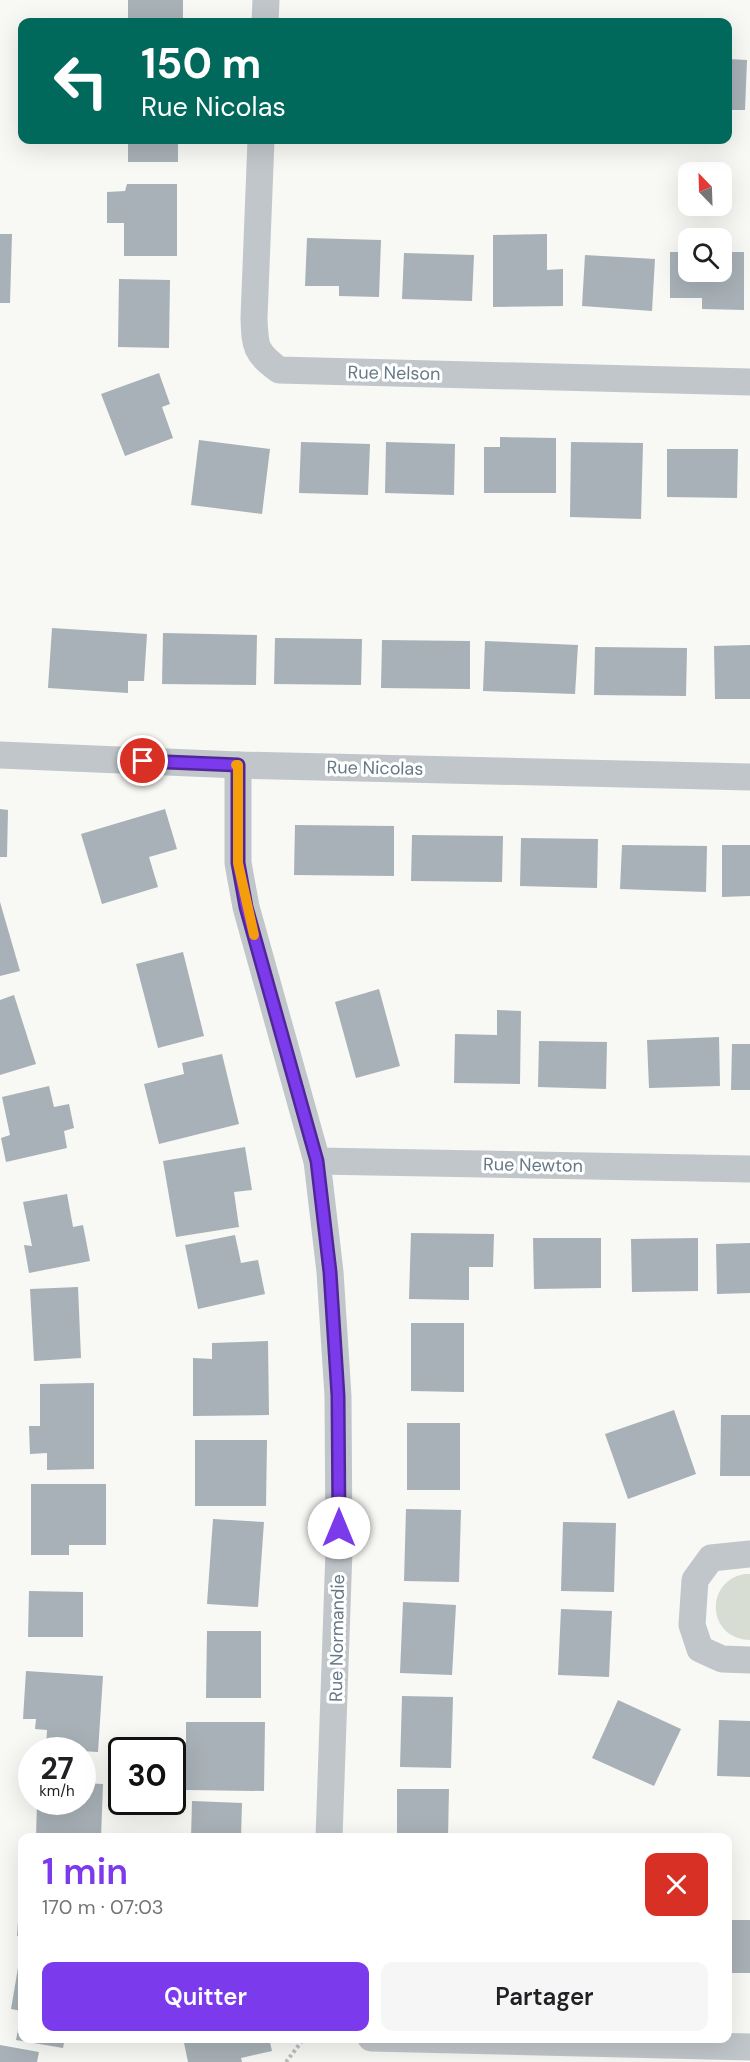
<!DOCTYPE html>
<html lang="fr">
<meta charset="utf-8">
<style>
:root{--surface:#fff;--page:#f6f6f6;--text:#202124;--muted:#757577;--accent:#7c3aed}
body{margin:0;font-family:"DM Sans",sans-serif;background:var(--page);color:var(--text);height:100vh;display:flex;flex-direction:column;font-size:22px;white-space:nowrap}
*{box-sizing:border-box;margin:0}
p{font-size:20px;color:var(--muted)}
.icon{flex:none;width:33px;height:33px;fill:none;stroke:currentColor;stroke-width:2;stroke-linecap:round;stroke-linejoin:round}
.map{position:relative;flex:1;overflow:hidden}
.sheet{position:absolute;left:18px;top:1833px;width:714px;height:210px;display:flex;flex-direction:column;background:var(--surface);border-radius:12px;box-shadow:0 6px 24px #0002}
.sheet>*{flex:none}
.top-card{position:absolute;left:18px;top:18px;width:714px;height:126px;border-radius:12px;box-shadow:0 6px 24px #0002;background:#00695c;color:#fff;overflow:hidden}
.needle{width:39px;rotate:337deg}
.fabs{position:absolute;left:678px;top:162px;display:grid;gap:12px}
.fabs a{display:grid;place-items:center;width:54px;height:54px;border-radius:12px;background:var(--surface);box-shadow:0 6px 24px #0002;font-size:30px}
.speed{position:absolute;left:18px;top:1737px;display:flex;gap:12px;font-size:30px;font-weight:700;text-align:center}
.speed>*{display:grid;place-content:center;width:78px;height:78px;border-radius:50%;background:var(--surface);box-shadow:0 6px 24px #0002;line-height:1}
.speed small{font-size:15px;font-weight:400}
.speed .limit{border:3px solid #111;border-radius:9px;background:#fff;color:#111}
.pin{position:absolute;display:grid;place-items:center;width:51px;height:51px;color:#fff;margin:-26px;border:3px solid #fff;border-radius:50%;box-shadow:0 2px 6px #0007}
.me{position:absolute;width:66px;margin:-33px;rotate:0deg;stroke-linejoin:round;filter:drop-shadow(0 0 4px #0008)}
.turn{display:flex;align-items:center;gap:21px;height:126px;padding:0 24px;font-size:27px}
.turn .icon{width:78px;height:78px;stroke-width:2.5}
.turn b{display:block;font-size:42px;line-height:51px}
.round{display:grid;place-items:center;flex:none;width:63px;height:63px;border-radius:12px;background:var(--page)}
.head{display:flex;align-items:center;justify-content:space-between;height:102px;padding:0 24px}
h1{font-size:36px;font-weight:600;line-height:45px;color:var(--accent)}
.button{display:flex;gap:12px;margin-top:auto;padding:12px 24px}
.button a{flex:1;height:69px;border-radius:12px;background:var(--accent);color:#fff;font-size:24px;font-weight:600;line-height:69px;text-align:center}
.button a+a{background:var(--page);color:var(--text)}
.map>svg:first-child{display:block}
</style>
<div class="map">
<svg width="750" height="2062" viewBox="0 0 750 2062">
<rect width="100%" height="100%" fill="#f8f8f5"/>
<path fill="#d8ddd4" d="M744 1574H750V1640C707 1639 704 1582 744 1574Z"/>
<g fill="#a8b1b7">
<rect x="128" y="0" width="55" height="22"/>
<polygon points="728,59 747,60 745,110 728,110"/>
<rect x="128" y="140" width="50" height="22"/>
<polygon points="127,184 177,184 177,256 124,256 124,223 107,223 107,192 125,191"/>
<polygon points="0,234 12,234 10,303 0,303"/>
<polygon points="547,234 547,270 563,269 563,306 493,307 493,235"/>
<polygon points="307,238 381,240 379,297 339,296 339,286 305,286"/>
<polygon points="670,252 688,252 688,272 722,272 722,252 744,252 744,310 702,309 702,298 670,298"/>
<polygon points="404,253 474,255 472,301 402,299"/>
<polygon points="585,255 655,259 652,311 582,306"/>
<polygon points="119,279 170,280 169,348 118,347"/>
<polygon points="159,373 170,404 162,407 173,438 125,456 101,394"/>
<polygon points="500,437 556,438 556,493 484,493 484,447 500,447"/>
<polygon points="199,440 270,449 262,514 191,505"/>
<polygon points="301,442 370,444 368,495 299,493"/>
<polygon points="386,442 455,444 454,495 385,493"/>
<polygon points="571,442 643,443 641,519 570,517"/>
<polygon points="667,449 738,449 737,498 667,497"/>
<polygon points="52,628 147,634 144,681 128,681 128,693 48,688"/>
<polygon points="163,633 257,635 256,685 162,684"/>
<polygon points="275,638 362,639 361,685 274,684"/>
<polygon points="382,640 470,641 470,689 381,688"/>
<polygon points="485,641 578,645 575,694 483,691"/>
<polygon points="750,645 750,699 715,699 714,646"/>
<polygon points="595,647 687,648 686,696 594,695"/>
<polygon points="0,809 8,810 7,857 0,857"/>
<polygon points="165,809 177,849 149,857 158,887 102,904 81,834"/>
<polygon points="295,825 394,826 394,876 294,875"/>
<polygon points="412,835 503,836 502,882 411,881"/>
<polygon points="521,838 598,839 597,888 520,886"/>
<polygon points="622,845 707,846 706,892 620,889"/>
<polygon points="722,845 750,845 750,896 722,897"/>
<polygon points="0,902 20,971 0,976"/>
<polygon points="183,952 204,1036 158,1048 136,964"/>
<polygon points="379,989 400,1066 356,1078 335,1002"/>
<polygon points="14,995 36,1064 0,1075 0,1000"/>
<polygon points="497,1010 521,1011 520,1084 454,1083 455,1034 497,1035"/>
<polygon points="719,1037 720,1086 649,1088 647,1040"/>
<polygon points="539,1041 607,1042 606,1089 538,1087"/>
<polygon points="732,1044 750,1044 750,1090 731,1090"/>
<polygon points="222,1054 239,1124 159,1144 144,1084 184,1074 182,1063"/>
<polygon points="49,1086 54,1107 69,1104 74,1128 64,1131 67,1148 6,1162 1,1138 10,1135 2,1097"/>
<polygon points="245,1147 252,1190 234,1192 239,1227 176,1237 163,1161"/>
<polygon points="67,1194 73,1227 83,1225 90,1261 29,1273 24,1245 32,1246 23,1202"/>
<polygon points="411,1233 494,1234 493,1267 469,1267 469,1300 409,1299"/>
<polygon points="235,1235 241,1263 258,1260 265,1294 198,1309 185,1245"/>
<polygon points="533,1238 601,1238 601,1288 534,1289"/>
<polygon points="698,1238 698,1291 632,1292 631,1239"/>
<polygon points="750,1243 750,1293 717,1294 716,1244"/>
<polygon points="78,1287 81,1358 34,1361 30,1289"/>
<polygon points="411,1323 464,1323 464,1392 411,1391"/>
<polygon points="268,1341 269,1415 193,1416 193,1358 212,1359 212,1343"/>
<polygon points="94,1383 94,1469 47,1470 47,1453 30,1454 29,1426 40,1426 40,1384"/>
<polygon points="674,1410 696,1474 628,1499 605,1434"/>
<polygon points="721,1415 750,1415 750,1476 720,1476"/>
<rect x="407" y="1423" width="53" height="67"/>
<polygon points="195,1440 267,1440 266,1506 195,1506"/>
<polygon points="31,1484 106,1484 106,1545 69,1545 69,1555 31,1555"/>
<polygon points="406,1509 461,1510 459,1582 404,1581"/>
<polygon points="213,1519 264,1522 258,1607 207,1604"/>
<polygon points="563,1522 616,1523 614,1592 561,1591"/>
<polygon points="29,1591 83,1592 83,1637 28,1637"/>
<polygon points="403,1602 456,1605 452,1675 400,1673"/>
<polygon points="561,1609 612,1611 609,1677 558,1675"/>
<polygon points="207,1631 261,1631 261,1698 206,1698"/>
<polygon points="26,1671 103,1676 98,1752 46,1749 47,1730 35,1729 36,1719 23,1719"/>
<polygon points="402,1696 453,1697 451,1768 400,1767"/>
<polygon points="618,1700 681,1729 654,1786 592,1758"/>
<polygon points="719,1720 750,1721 750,1777 717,1776"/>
<polygon points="186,1722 265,1722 264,1791 186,1790"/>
<polygon points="82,1783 103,1784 101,1838 36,1838 37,1802 82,1802"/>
<polygon points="397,1789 449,1789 448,1838 397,1838"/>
<polygon points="192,1801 242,1803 241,1838 191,1838"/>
<polygon points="19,1907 22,1907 22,1936 17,1936"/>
<rect x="728" y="1920" width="22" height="53"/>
<polygon points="21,1950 22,1950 22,2011 11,2009"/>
<polygon points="21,2014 22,2038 65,2038 63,2048 16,2040"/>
<polygon points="183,2038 269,2038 272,2051 241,2058 242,2062 188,2062"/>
<polygon points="0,2045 39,2052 37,2062 0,2062"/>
</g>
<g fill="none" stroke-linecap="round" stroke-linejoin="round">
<polyline stroke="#b9bdc0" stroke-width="4" stroke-dasharray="3 3" stroke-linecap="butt" points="286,2062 302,2041"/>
<g stroke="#c1c6ca" stroke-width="27">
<polyline points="265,22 266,0"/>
<path d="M261 140 254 318C255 347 255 352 279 370L750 382"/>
<polyline points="0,755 238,765 750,777"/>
<polyline points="238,765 238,863 246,907 317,1161 330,1272 338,1396 339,1550 329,1838"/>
<polyline points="317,1161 750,1169"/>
<polyline points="750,1554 711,1558 695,1580 692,1625 700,1649 722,1659 750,1660"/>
<polyline points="371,2038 750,2047"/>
</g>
</g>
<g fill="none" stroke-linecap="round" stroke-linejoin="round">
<defs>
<polyline id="route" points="143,761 238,765 238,863 246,907 317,1161 330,1272 338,1396 339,1528"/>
</defs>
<use href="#route" stroke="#51269a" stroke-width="15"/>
<use href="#route" stroke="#7c3aed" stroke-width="10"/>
<polyline stroke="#f59e0b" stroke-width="10" points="236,765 238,765 238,863 254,935"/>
</g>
<g text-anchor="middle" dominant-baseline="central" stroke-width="6" stroke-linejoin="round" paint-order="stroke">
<g font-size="18" fill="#667987" stroke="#fff">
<text transform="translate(394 373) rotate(1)">Rue Nelson</text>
<text transform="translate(375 768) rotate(1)">Rue Nicolas</text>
<text transform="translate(533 1165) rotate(1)">Rue Newton</text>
<text transform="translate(337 1638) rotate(-89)">Rue Normandie</text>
</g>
</g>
</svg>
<div class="fabs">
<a><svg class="needle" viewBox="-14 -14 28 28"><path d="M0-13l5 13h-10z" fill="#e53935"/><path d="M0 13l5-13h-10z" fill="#757577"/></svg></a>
<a><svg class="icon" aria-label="search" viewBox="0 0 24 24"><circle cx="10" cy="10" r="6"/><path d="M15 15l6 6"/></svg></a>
</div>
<div class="speed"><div>27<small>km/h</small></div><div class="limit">30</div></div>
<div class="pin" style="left:143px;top:761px;background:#d93025"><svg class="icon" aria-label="arrive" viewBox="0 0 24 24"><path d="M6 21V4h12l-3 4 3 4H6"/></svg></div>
<svg class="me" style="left:339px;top:1528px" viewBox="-20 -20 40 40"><circle r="19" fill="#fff"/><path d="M0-13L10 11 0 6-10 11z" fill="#7c3aed"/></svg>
<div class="top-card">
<div class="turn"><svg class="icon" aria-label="left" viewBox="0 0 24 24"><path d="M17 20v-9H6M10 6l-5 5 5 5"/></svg><div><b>150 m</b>Rue Nicolas</div></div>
</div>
<section class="sheet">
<div class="head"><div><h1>1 min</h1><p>170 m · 07:03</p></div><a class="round" style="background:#d93025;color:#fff"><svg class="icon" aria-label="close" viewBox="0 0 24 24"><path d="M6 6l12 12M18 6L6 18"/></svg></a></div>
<div class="button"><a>Quitter</a><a>Partager</a></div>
</section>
</div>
